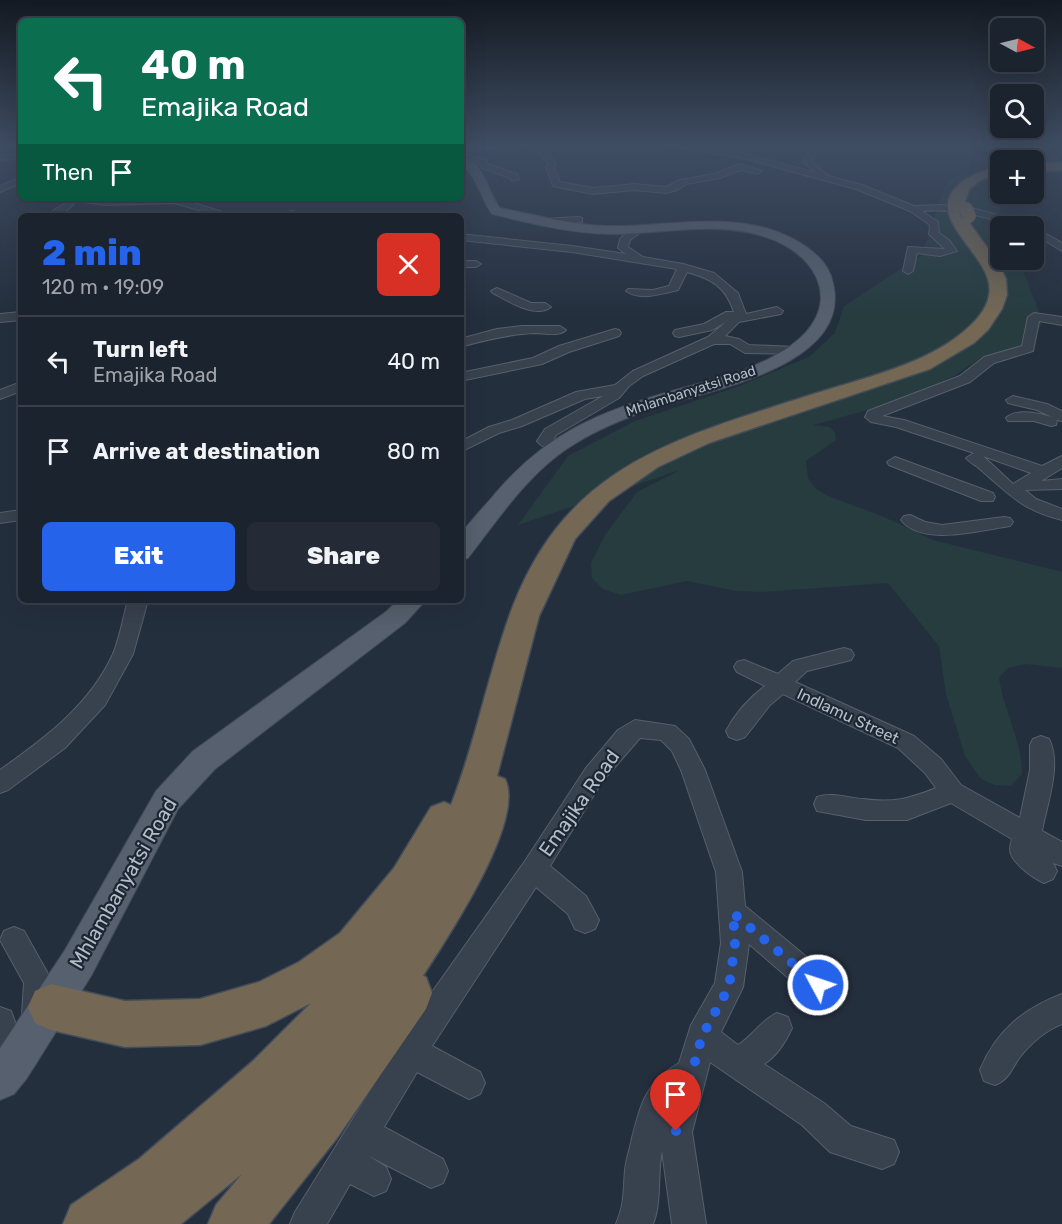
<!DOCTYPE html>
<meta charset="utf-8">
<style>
:root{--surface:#1b232e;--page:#242b36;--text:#f1f3f6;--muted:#a0a4aa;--line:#39404a;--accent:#2563eb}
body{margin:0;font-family:Rubik,sans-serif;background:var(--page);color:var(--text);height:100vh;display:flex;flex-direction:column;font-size:22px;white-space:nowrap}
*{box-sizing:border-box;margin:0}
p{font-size:20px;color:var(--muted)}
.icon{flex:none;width:33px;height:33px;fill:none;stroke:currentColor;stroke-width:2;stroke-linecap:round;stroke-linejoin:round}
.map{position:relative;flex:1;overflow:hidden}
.side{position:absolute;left:18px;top:213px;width:446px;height:390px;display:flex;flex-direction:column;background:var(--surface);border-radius:9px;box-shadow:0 6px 24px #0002,0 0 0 2px var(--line)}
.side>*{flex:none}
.banner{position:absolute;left:18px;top:18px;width:446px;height:183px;border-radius:9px;box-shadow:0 6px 24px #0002,0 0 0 2px var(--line);background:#0b6e4f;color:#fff;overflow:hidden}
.needle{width:39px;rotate:97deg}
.tools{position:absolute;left:990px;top:18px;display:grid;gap:12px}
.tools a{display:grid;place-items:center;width:54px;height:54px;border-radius:9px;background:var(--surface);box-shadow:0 6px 24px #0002,0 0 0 2px var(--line);font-size:30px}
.pin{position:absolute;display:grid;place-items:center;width:51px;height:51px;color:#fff;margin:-62px -26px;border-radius:50% 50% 50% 0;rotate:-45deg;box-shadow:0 0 6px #0007}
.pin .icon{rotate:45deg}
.me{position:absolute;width:66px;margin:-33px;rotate:310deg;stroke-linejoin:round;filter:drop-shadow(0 0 4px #0008)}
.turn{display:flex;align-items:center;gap:21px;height:126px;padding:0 24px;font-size:27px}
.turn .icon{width:78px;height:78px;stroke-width:2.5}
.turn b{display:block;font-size:42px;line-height:51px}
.then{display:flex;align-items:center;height:57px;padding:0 24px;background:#0003;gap:12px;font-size:22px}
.round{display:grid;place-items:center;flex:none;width:63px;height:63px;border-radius:9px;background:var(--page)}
.overview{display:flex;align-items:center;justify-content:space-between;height:102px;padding:0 24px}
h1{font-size:36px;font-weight:800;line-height:45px;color:var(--accent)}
.button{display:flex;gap:12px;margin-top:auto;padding:12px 24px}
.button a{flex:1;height:69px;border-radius:9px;background:var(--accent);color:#fff;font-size:24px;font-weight:800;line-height:69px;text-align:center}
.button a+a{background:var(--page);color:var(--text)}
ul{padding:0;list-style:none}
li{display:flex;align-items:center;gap:18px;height:90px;padding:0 24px;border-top:2px solid var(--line)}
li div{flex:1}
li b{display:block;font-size:22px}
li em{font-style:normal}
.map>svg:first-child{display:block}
</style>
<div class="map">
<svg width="1062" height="1224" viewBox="0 0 1062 1224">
<rect width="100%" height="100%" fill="#242f3e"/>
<path fill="#263c3f" d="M1000 164V194H1010L999 210 1012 226H1000V260H1034V256L1041 265 1023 270 1043 322 1028 348 982 357 951 378 893 403 813 425 830 427 835 433 836 440 806 461 808 478 816 489 828 496 882 516 933 540 1062 572V668L1026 664 1008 668 999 678C1004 712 1022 740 1022 774L1011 786 995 785 981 779 965 756 946 694 939 646 888 583 762 592 736 591 687 581 621 595 603 589 592 578 591 563 605 535 637 492 680 470 518 525 568 456 635 421 737 387 809 357 835 333 844 306 922 255 944 188 951 179Z"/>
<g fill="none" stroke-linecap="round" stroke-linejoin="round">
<defs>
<g id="minor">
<polygon points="502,146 498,148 460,151 460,147"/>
<polygon points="526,146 544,148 556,164 554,167 560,182 593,188 634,184 666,187 680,180 714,174 740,164 762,171 758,174 741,170 719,178 686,184 677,190 666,193 634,190 593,194 553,186 546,167 548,164 538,152"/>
<path d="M670 146C716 142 771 161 816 173L803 162 811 149 809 146H817L819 149 811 161 828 176 862 185 914 206 941 205 971 208 1017 220 1031 226C1015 228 1000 220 984 217 964 212 943 209 922 211L938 222 939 233 949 240 957 251 940 256 917 253 913 271 908 274 903 271 908 247 945 249 929 234 930 225 910 211 856 189 746 159Z"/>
<polygon points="460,153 486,160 488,164 517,174 519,179 512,181 510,178 482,168 480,164 460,158"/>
<polygon points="21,154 21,158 0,160 0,156"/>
<polygon points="21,177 21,183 0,192 0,186"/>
<path d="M66 198H177L236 216H220L174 203 107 205 75 201C69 213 57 216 44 216L64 204Z"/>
<polygon points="292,211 295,212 295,216 274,216"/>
<polygon points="579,217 582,218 582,222 542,225 537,222 542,219"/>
<polygon points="1034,227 1062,243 1062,251 1034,234"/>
<path d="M631 228H639L641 232 630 240 628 247 643 257 683 264 714 273 738 293 746 314 777 307 783 311 781 314 739 322 725 336 739 339 749 345 794 347 799 348 800 351 799 354 745 353 730 344H714L643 376 629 386 619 398 556 435 554 439 565 446 562 449C554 451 542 448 537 441L545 429 603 396 585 399 522 426 499 433 460 452V442L489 427 512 420 576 392 615 385 633 371 708 337 726 322 712 330 679 337 675 336 673 333 675 330 704 324 726 312H734C725 286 712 279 687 272L678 290C662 294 640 301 626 291L628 289 653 290 669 286 677 269 572 252 460 240V234L572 246 626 254 618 248 620 239Z"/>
<polygon points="460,261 476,261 481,264 476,267 460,267"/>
<path d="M497 288 531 303H545L551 307C536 319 508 301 493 293L491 291Z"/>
<polygon points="21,312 21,320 0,322 0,314"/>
<path d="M1034 313 1062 317V325L1039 321 1033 351 994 363 970 382 882 416 904 420 1042 466 1062 456V468L1041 481 1062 479V489L1025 490 1036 499 1062 509V520C1022 510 1010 495 981 470 976 465 970 463 966 458L974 453 896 427 871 422 865 417 868 411 960 376 984 357 1022 346 1028 317ZM983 456 1031 473 1013 484Z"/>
<path d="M522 326H560L566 330C559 337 544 333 535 333 509 334 485 340 460 347V339L497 329Z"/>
<polygon points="615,329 619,330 621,333 619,336 569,352 542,364 460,381 460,373 533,358 559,346"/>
<polygon points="21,382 21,391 0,399 0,390"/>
<path d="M1013 396 1047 404 1062 411V421L1057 420 1056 425 1051 426 1034 421H1008L1006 418C1016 408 1038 413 1052 417L1037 410 1008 403 1006 400Z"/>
<polygon points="895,457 993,493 995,497 993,501 981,501 889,465 887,462"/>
<polygon points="21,510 21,520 0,523 0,513"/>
<path d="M910 515 925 522 942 525 1004 517 1010 518 1013 522 1010 526 1004 527C977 531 921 546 901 520L904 516Z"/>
<path d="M128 600H148L133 654 105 705 65 748 8 790 0 793V770C44 739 90 705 113 654 120 637 123 618 128 600Z"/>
<path d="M844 648 851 650 854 655 851 660 807 671 795 682 914 736 941 759 961 785 1020 818 1030 770V745L1033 739 1041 736 1049 739C1062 764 1047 804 1042 831L1062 842V866L1053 863 1057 871 1053 879 1044 883C1033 878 1010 862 1010 849 1010 845 1011 842 1012 839L951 803 907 820H866L817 811 814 804 817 797C832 792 848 798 863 799 893 803 909 799 936 788L925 773 898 748 783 694 770 705 745 737 737 740 729 737 726 731C735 714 750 697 765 686L737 672 734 667 737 662 744 660 778 674 793 661Z"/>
<path d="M635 720 675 726 689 739 705 770 742 872 745 906 814 963 822 960 832 964 836 974 828 995 818 999 808 995 749 944 743 987 721 1032 738 1045C753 1036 761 1020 777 1013L788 1017 792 1028C786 1041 777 1056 764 1064L824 1103 851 1126 894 1140 899 1152 894 1164 882 1169 830 1152 802 1125 710 1062 692 1132 706 1224H672L662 1151C657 1175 662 1202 653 1224H616C625 1202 623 1193 625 1170 626 1159 630 1149 632 1138 641 1103 646 1082 679 1063L691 1025 715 983 721 943 716 872 681 770 672 751 661 740 640 738 602 782 550 866 586 896 599 920 595 929 585 933 575 929 568 914 536 887 432 1046 480 1072 485 1083 480 1094 469 1099 417 1072 384 1127 443 1159 448 1171 443 1183 431 1188 367 1155 386 1167 391 1179 386 1191 374 1196 350 1184 327 1224H290L295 1212 430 995 525 861 586 768 618 730Z"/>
<polygon points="14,927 24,931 52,981 52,1015 47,1025 37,1030 27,1025 22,1015 24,983 0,940 4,931"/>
<path d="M1062 994V1024C1045 1031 1031 1043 1020 1057 1011 1069 1009 1080 995 1085L984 1081 980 1070C996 1031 1023 1009 1062 994Z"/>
<polygon points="0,1007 11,1011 15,1022 16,1044 26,1067 22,1078 11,1082 0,1078"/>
</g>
<g id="major">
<path d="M460 156C488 166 485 188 500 208 536 215 571 225 607 226 660 227 714 214 766 228 792 236 827 253 833 283 853 366 710 390 655 408 628 417 600 428 576 443 530 470 500 517 468 558L460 560C460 554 459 544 460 537 464 527 486 505 494 495 547 432 603 410 679 389 716 379 757 369 789 347 844 309 822 256 766 237 716 220 659 235 608 234 569 233 529 223 492 214 480 197 477 175 460 164Z"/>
<polygon points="398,600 426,600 405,623 215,769 178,809 91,976 27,1078 14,1094 0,1100 0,1048 65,950 156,791 193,751 387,611"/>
</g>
<g id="highway">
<polygon points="1062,162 1062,170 1034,172 1034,164"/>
<path d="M1000 166V174L981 180 970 188 961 211 999 264 1006 279 1007 295 1002 309 988 330 974 343 930 369 709 443 658 467 609 501 575 539 539 616 497 776 505 779C526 821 447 938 423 976L426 977 432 993 426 1009 337 1138 269 1224H208L216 1205 242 1174 181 1224H63L71 1205 139 1159 253 1061 311 1003 266 1026 200 1045 125 1047 51 1030 35 1023 28 1007 35 991 51 984 125 1001 200 999 259 982 299 962 340 933 394 868 431 807 444 802 451 805C475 744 487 679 509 617 562 468 668 441 804 397 858 379 932 365 973 323 1013 282 970 257 952 222 935 189 974 172 1000 166Z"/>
</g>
</defs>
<use href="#minor" stroke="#565f6c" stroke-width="2"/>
<use href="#major" stroke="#414a57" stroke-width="2"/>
<use href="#highway" stroke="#434c59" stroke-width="3"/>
<use href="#minor" fill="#38414e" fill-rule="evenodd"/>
<use href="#major" fill="#56606e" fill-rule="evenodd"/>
<use href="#highway" fill="#746855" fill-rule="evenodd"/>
<defs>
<polyline id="highway-bridge" points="966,209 969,216"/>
</defs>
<use href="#highway-bridge" stroke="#434c59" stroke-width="15" stroke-linecap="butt"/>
<use href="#highway-bridge" stroke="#746855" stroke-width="14"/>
</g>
<linearGradient id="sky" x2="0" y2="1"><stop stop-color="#141a22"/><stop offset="0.46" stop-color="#3f4d63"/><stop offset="1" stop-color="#3f4d63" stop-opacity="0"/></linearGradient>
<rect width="1062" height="317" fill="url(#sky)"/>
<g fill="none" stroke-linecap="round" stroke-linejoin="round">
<polyline stroke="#2563eb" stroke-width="10" stroke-dasharray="0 18" points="676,1131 702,1036 729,987 735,943 733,913 818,985"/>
</g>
<g text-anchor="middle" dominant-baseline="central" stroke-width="4.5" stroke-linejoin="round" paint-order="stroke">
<g font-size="14" fill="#b4bcc9" stroke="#1d2633">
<text transform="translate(691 391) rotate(-18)">Mhlambanyatsi Road</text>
</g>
<g font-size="16" fill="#b4bcc9" stroke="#1d2633">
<text transform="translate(848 716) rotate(25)">Indlamu Street</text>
</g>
<g font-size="20" fill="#b4bcc9" stroke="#1d2633">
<text transform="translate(579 803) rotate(-55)">Emajika Road</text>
<text transform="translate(123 883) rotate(-60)">Mhlambanyatsi Road</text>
</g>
</g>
</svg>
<div class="tools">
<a><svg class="needle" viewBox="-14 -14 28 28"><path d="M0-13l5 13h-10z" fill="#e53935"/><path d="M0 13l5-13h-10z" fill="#a0a4aa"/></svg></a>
<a><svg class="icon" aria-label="search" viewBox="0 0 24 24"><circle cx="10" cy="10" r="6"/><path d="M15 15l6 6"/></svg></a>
<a>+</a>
<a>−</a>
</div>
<div class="pin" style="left:676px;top:1131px;background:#d93025"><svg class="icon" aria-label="arrive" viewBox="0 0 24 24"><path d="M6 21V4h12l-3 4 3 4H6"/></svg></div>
<svg class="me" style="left:818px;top:985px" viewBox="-20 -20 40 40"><circle r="17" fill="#2563eb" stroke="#fff" stroke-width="3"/><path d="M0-11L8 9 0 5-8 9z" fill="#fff"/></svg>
<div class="banner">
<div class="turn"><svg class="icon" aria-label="left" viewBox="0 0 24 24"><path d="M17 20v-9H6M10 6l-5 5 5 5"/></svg><div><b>40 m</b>Emajika Road</div></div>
<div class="then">Then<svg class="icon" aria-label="arrive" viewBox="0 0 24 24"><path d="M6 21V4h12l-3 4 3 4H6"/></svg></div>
</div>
<section class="side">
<div class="overview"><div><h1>2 min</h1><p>120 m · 19:09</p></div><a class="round" style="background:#d93025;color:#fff"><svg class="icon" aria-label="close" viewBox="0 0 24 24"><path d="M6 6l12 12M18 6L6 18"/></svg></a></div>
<ul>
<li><svg class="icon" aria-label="left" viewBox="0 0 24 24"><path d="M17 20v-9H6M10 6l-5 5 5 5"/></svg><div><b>Turn left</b><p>Emajika Road</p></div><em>40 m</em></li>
<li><svg class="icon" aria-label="arrive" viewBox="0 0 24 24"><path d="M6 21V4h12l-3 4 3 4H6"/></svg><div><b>Arrive at destination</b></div><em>80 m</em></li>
</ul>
<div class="button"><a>Exit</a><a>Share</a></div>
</section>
</div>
